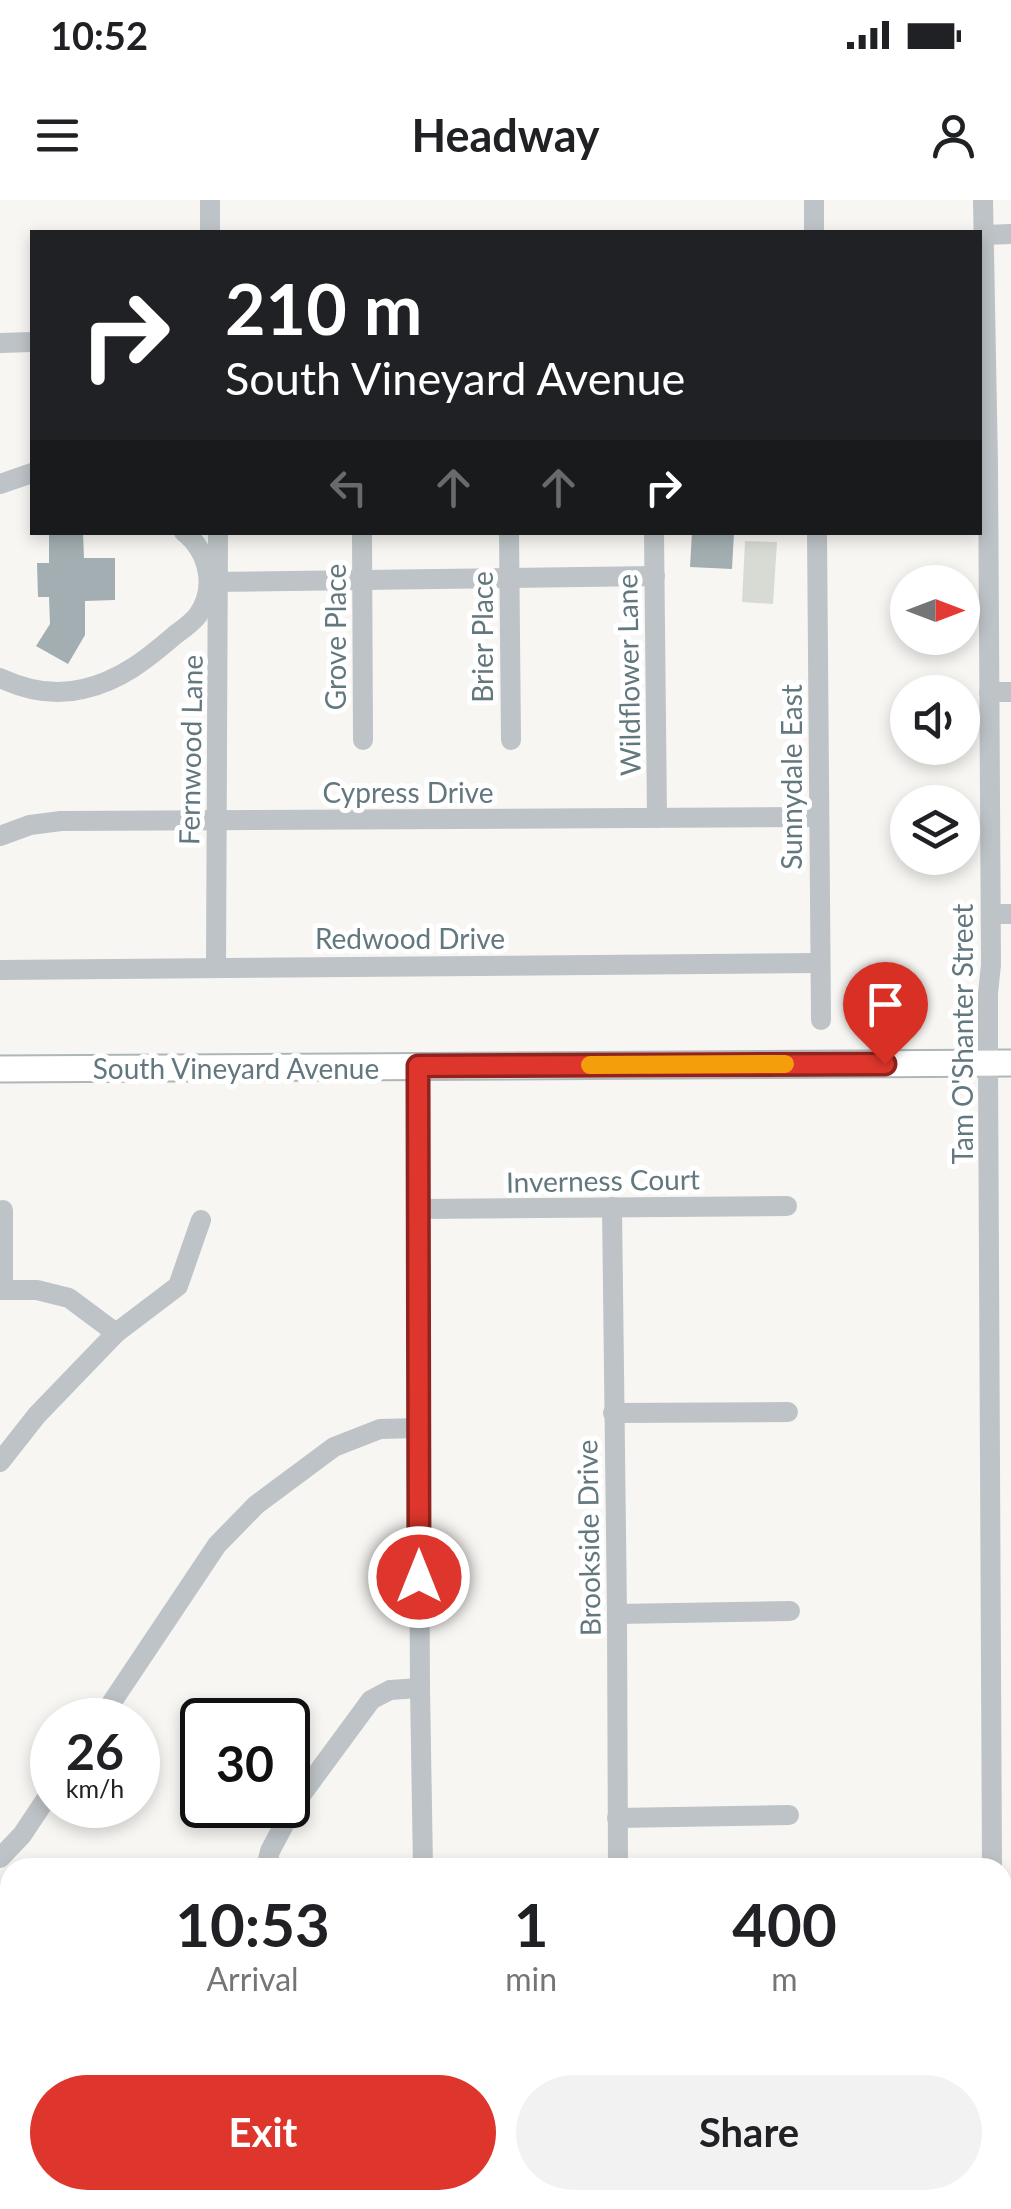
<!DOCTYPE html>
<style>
:root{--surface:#fff;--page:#f2f2f2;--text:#202124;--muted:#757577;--accent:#de362c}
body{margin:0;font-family:Lato,sans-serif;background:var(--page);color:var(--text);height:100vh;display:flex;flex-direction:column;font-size:38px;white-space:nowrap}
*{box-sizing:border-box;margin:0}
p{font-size:32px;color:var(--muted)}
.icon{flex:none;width:55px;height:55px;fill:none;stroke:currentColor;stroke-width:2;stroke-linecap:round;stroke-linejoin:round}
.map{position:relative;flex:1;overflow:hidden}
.details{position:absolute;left:0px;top:1658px;width:1012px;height:352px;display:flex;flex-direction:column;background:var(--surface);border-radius:30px 30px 0 0;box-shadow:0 5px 15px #0003}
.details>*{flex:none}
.top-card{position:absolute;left:30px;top:30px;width:952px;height:305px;border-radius:0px;box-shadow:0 5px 15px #0003;background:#202124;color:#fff;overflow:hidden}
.needle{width:65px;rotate:90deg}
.buttons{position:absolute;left:890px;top:365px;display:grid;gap:20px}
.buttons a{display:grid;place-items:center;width:90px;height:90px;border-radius:50%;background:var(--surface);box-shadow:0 5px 15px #0003;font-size:50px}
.speed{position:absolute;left:30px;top:1498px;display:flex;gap:20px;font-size:50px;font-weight:700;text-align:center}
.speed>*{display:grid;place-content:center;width:130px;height:130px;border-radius:50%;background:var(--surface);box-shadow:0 5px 15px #0003;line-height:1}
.speed small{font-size:25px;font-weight:400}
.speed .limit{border:5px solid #111;border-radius:15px;background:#fff;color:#111}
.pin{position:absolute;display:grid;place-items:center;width:85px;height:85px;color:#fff;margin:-102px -42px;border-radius:50% 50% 50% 0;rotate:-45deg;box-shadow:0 0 10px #0007}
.pin .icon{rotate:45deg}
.me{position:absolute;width:110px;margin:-55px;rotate:0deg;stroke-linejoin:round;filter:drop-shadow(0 0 8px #0008)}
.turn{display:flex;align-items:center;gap:35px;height:210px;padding:0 30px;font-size:45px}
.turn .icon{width:130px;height:130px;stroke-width:2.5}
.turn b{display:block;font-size:70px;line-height:85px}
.lanes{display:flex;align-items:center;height:95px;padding:0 30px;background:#0003;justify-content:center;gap:50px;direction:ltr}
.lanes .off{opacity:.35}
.eta{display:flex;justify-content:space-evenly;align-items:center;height:170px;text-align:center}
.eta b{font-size:60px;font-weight:700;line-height:70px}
.button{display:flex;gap:20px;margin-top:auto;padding:20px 30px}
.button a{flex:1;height:115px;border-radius:60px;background:var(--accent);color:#fff;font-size:40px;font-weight:700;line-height:115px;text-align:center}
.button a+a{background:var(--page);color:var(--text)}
.status{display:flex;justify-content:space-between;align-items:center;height:70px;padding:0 50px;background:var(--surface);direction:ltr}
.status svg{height:28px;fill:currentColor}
header{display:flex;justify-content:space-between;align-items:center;height:130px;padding:0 30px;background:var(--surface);font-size:45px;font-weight:700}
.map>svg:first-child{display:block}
</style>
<div class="status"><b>10:52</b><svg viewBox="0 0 49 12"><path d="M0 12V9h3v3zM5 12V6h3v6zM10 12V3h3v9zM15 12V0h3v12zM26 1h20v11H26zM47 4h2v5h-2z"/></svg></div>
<header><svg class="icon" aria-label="menu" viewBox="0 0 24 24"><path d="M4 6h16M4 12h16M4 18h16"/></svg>Headway<svg class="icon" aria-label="person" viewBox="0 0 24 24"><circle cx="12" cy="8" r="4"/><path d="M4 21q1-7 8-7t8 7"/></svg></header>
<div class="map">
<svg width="1011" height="2009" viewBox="0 0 1011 2009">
<rect width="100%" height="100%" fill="#f7f6f3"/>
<g fill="#d7dbd3">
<polygon points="745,341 777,342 773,404 742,402"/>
<polygon points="0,1737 10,1749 10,2000 1002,2000 1003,1836 1011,1836 1011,2009 0,2009"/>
</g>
<g fill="#a2aeb1">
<polygon points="49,332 83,332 84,358 115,358 115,400 85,401 85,435 68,464 36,446 50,424 49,397 38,397 37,363 49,363"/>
<polygon points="692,332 734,332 732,369 690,367"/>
</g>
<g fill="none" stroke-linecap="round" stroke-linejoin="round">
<defs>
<polyline id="major" points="0,869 1011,863"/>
</defs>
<use href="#major" stroke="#afb6b8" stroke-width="29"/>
<g stroke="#b8bcbe" stroke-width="2.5" stroke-dasharray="5 5" stroke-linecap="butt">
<polyline points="814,2000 816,2009"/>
<polyline points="91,2009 91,2000"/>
</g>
<g stroke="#bdc3c6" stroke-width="20">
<polyline points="210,0 210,32"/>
<polyline points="814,0 814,32"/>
<polyline points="983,0 988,264 991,765 988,793 988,863 992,1668"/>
<polyline points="985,35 1011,34"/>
<polyline points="0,143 32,142"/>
<polyline points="0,284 32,273"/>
<polyline points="362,332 363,540"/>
<polyline points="509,332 511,540"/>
<polyline points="654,332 657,618"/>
<polyline points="817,332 821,820"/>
<polyline points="210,382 655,376"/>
<path d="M0 478C26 490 55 496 83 489 120 481 147 459 175 435 183 429 192 423 198 415 217 388 209 352 184 332"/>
<polyline points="989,492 1011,492"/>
<polyline points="0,636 30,625 61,621 819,617"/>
<polyline points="991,714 1011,714"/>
<polyline points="216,767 218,332"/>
<polyline points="0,770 820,763"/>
<polyline points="417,866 420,1488 423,1668"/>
<polyline points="612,1007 617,1414 618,1668"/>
<polyline points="419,1009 787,1006"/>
<polyline points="3,1010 3,1090"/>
<polyline points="0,1090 37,1090 69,1098 116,1133"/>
<polyline points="613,1213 788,1212"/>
<polyline points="0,1262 37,1215 116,1133 178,1086 201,1020"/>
<polyline points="617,1414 790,1411"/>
<polyline points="100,1520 217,1345 256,1305 334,1247 380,1229 418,1228"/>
<polyline points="617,1618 789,1615"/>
<polyline points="0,1658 22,1635 52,1590"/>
<polyline points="266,1668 270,1651 296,1602 371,1500 390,1490 420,1488"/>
<polyline points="0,1715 10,1726"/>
<polyline points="1002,1718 1011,1717"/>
<polyline points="0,1968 10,1968"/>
<polyline points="29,2009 29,2000"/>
</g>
<use href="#major" stroke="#fff" stroke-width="25"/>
</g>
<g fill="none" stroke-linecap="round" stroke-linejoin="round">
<defs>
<polyline id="route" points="419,1377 418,866 885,864"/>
</defs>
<use href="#route" stroke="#90231d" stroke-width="25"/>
<use href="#route" stroke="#de362c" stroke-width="18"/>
<polyline stroke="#f59e0b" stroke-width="18" points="590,865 785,864"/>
</g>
<g text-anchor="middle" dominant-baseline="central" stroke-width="10" stroke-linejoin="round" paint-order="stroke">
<g font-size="28" fill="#62777e" stroke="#fff">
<text transform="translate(335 437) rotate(-90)">Grove Place</text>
<text transform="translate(482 437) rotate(-90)">Brier Place</text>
<text transform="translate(628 475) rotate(-91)">Wildflower Lane</text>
<text transform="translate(190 550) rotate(-89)">Fernwood Lane</text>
<text transform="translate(791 577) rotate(-90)">Sunnydale East</text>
<text x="408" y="592">Cypress Drive</text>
<text x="410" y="738">Redwood Drive</text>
<text transform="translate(962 834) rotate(-90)">Tam O'Shanter Street</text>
<text x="236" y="868">South Vineyard Avenue</text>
<text transform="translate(603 980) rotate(-1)">Inverness Court</text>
<text transform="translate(588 1338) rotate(-91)">Brookside Drive</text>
</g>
</g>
</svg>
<div class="buttons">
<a><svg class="needle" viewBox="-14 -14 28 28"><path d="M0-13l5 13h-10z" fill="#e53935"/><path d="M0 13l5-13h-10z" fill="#757577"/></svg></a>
<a><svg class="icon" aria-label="sound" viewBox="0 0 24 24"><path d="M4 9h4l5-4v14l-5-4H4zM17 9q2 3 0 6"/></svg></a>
<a><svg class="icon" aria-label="layers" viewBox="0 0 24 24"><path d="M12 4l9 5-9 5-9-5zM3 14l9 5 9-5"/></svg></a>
</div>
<div class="speed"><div>26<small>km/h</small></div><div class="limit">30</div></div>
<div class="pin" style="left:885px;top:864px;background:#d93025"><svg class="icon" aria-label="arrive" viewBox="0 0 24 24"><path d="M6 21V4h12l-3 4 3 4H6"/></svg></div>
<svg class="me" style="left:419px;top:1377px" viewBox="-20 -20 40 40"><circle r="17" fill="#de362c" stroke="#fff" stroke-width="3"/><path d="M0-11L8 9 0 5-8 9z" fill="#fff"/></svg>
<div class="top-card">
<div class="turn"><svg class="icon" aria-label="right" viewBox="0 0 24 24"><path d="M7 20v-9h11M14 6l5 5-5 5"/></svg><div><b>210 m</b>South Vineyard Avenue</div></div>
<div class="lanes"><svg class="icon off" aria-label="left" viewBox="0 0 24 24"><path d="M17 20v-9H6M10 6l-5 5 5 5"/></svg><svg class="icon off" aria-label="ahead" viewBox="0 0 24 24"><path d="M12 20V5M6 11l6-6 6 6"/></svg><svg class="icon off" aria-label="ahead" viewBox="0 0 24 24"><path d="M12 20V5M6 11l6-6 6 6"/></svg><svg class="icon" aria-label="right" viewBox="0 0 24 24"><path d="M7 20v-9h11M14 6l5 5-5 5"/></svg></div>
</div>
<section class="details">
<div class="eta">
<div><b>10:53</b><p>Arrival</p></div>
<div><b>1</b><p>min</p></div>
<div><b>400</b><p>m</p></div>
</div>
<div class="button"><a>Exit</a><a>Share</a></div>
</section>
</div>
